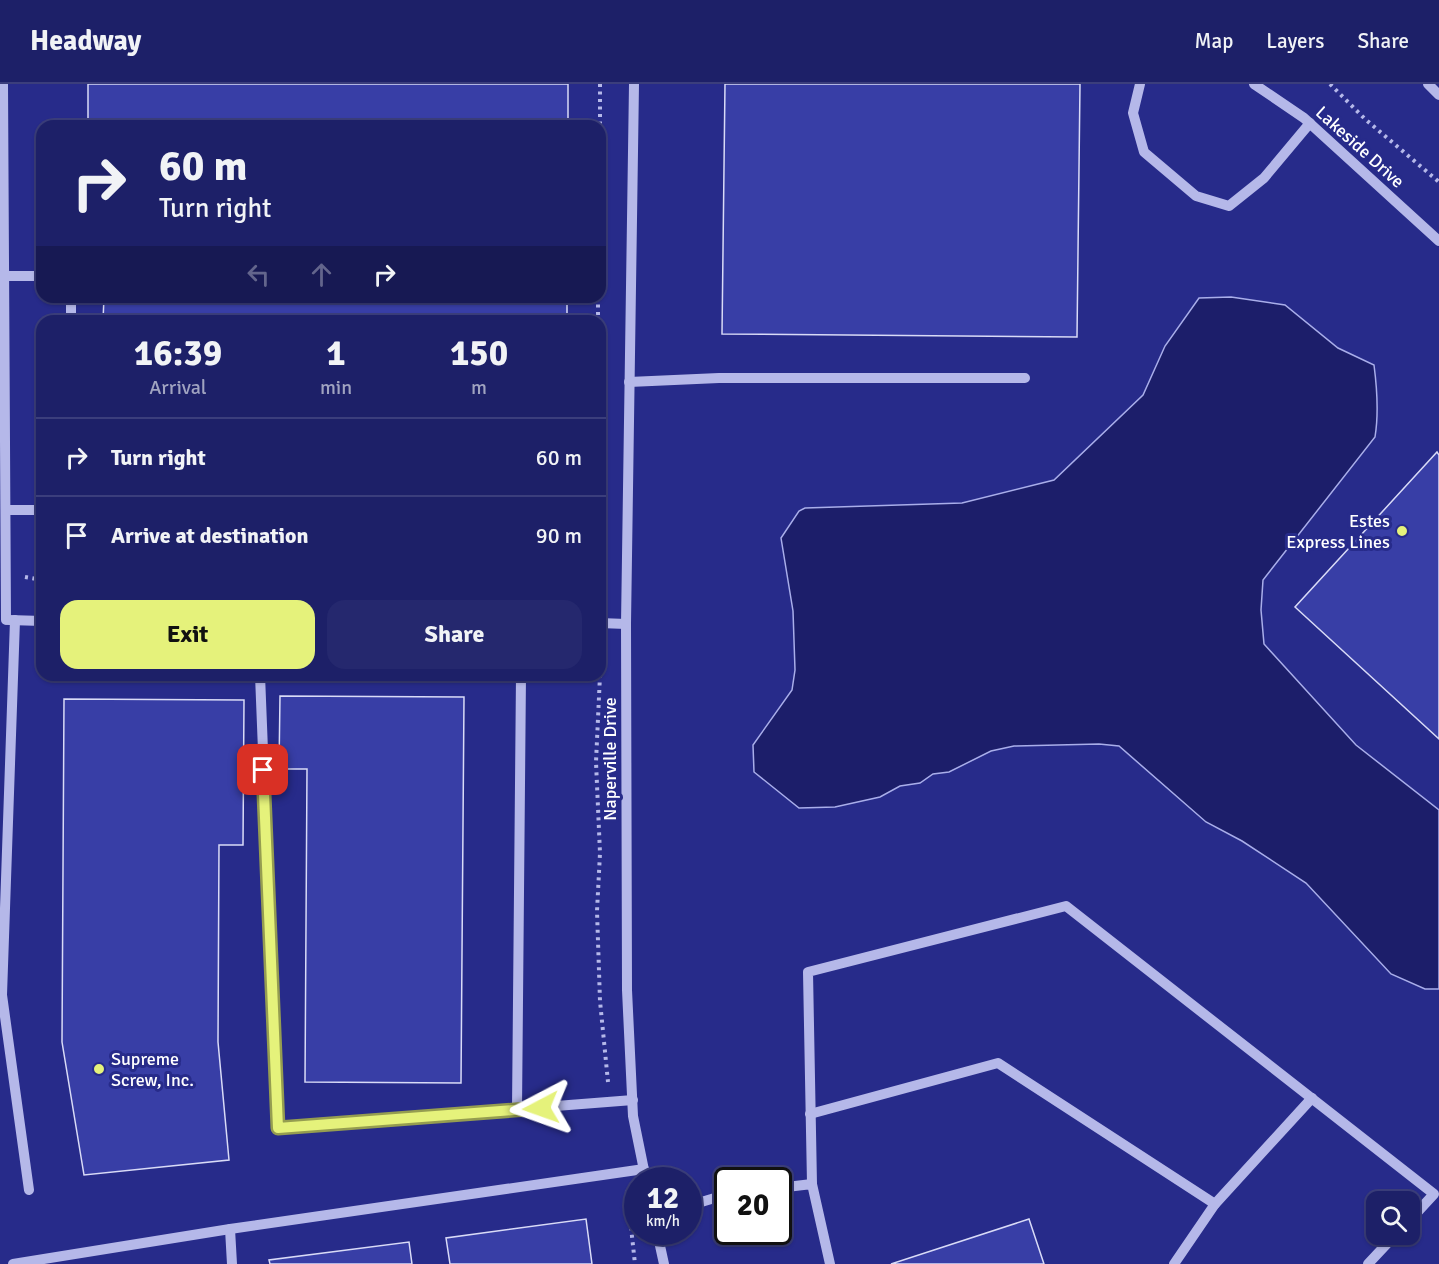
<!DOCTYPE html>
<style>
:root{--surface:#1d2068;--page:#25286e;--text:#f1f3f6;--muted:#a0a3c0;--line:#3b3e7c;--accent:#e5f27b}
body{margin:0;font-family:Signika,sans-serif;background:var(--page);color:var(--text);height:100vh;display:flex;flex-direction:column;font-size:22px;white-space:nowrap}
*{box-sizing:border-box;margin:0}
p{font-size:20px;color:var(--muted)}
.icon{flex:none;width:33px;height:33px;fill:none;stroke:currentColor;stroke-width:2;stroke-linecap:round;stroke-linejoin:round}
.map{position:relative;flex:1;overflow:hidden}
.sheet{position:absolute;left:36px;top:231px;width:570px;height:366px;display:flex;flex-direction:column;background:var(--surface);border-radius:18px;box-shadow:0 2px 4px #0004,0 0 0 2px var(--line)}
.sheet>*{flex:none}
.top-card{position:absolute;left:36px;top:36px;width:570px;height:183px;border-radius:18px;box-shadow:0 2px 4px #0004,0 0 0 2px var(--line);background:#1d2068;color:var(--text);overflow:hidden}
.controls{position:absolute;left:1366px;top:1107px;display:grid;gap:12px}
.controls a{display:grid;place-items:center;width:54px;height:54px;border-radius:12px;background:var(--surface);box-shadow:0 2px 4px #0004,0 0 0 2px var(--line);font-size:30px}
.speed{position:absolute;left:624px;top:1083px;display:flex;gap:12px;font-size:30px;font-weight:700;text-align:center}
.speed>*{display:grid;place-content:center;width:78px;height:78px;border-radius:50%;background:var(--surface);box-shadow:0 2px 4px #0004,0 0 0 2px var(--line);line-height:1}
.speed small{font-size:15px;font-weight:400}
.speed .limit{border:3px solid #111;border-radius:9px;background:#fff;color:#111}
.pin{position:absolute;display:grid;place-items:center;width:51px;height:51px;color:#fff;margin:-26px;border-radius:12px;box-shadow:0 3px 9px #0006}
.me{position:absolute;width:66px;margin:-33px;rotate:266deg;stroke-linejoin:round;filter:drop-shadow(0 0 4px #0008)}
.turn{display:flex;align-items:center;gap:21px;height:126px;padding:0 24px;font-size:27px}
.turn .icon{width:78px;height:78px;stroke-width:2.5}
.turn b{display:block;font-size:42px;line-height:51px}
.lanes{display:flex;align-items:center;height:57px;padding:0 24px;background:#0003;justify-content:center;gap:30px;direction:ltr}
.lanes .off{opacity:.35}
.eta{display:flex;justify-content:space-evenly;align-items:center;height:102px;text-align:center}
.eta b{font-size:36px;font-weight:700;line-height:42px}
.action{display:flex;gap:12px;margin-top:auto;padding:12px 24px}
.action a{flex:1;height:69px;border-radius:18px;background:var(--accent);color:#111;font-size:24px;font-weight:700;line-height:69px;text-align:center}
.action a+a{background:var(--page);color:var(--text)}
ul{padding:0;list-style:none}
li{display:flex;align-items:center;gap:18px;height:78px;padding:0 24px;border-top:2px solid var(--line)}
li div{flex:1}
li b{display:block;font-size:22px}
li em{font-style:normal}
header{display:flex;align-items:center;gap:36px;box-sizing:border-box;height:84px;padding:0 30px;background:var(--surface);border-bottom:2px solid var(--line)}
header strong{font-size:28px}
nav{display:flex;gap:33px;margin-inline-start:auto;font-size:21px}
.map>svg:first-child{display:block}
</style>
<header>
<strong>Headway</strong>
<nav><a>Map</a><a>Layers</a><a>Share</a></nav>
</header>
<div class="map">
<svg width="1439" height="1180" viewBox="0 0 1439 1180">
<rect width="100%" height="100%" fill="#272b8a"/>
<path fill="#1c1e6a" stroke="#a9aeea" stroke-width="1.5" d="M1231 213 1285 221 1338 264 1374 281C1377 304 1379 329 1375 353L1263 496 1261 526 1264 560 1356 661 1439 726V905H1425L1391 890 1306 799 1242 757 1206 738 1119 662 1099 660 1014 662 991 667 949 688 933 690 920 699 900 702 880 713 835 723 799 724 754 688 753 661 792 606 795 586 793 527 781 454 799 427 805 424 962 419 1054 396 1143 311 1165 262 1199 214Z"/>
<g fill="#383ea6" stroke="#d9dbf7" stroke-width="1.5">
<rect x="88" y="0" width="480" height="42"/>
<polygon points="725,0 1080,0 1077,253 722,250"/>
<polygon points="104,213 567,213 567,237 103,237"/>
<polygon points="1437,368 1439,371 1439,655 1295,523"/>
<polygon points="280,612 464,613 461,999 305,998 307,685 279,685"/>
<polygon points="64,615 244,616 243,761 219,761 218,958 229,1076 84,1091 62,958"/>
<polygon points="586,1135 592,1180 450,1180 446,1154"/>
<polygon points="1029,1135 1044,1180 891,1180"/>
<polygon points="409,1158 412,1180 270,1180 269,1176"/>
</g>
<g fill="none" stroke-linecap="round" stroke-linejoin="round">
<g stroke="#b5b8e9" stroke-width="4" stroke-dasharray="3 4.5" stroke-linecap="butt">
<polyline points="600,0 600,143"/>
<polyline points="1330,0 1365,35 1439,98"/>
<polyline points="598,213 598,237"/>
<polyline points="600,284 603,412 600,430"/>
<polyline points="25,493 42,496"/>
<polyline points="600,591 596,678 600,769 597,827 600,917 608,998"/>
<polyline points="627,1106 635,1180"/>
</g>
<g stroke="#b5b8e9" stroke-width="10">
<polyline points="3,0 6,536"/>
<polyline points="634,0 626,540 627,906 633,1032 646,1096"/>
<polyline points="1140,0 1133,29 1144,68 1196,112 1229,122 1264,94 1310,39"/>
<polyline points="1254,0 1304,34 1439,157"/>
<polyline points="1428,0 1439,11"/>
<polyline points="3,192 42,192"/>
<polyline points="71,213 71,237"/>
<polyline points="629,298 719,294 1025,294"/>
<polyline points="6,426 42,426"/>
<polyline points="9,536 42,537"/>
<polyline points="15,536 2,911 29,1106"/>
<polyline points="600,539 626,540"/>
<polyline points="260,591 278,1044 633,1016"/>
<polyline points="517,1025 521,591"/>
<polyline points="810,1030 998,979 1215,1120 1174,1180"/>
<polyline points="812,1100 808,888 1066,822 1434,1110 1410,1136"/>
<polyline points="778,1104 812,1100 830,1180"/>
<polyline points="1215,1120 1312,1014"/>
<polyline points="688,1122 728,1110"/>
<polyline points="230,1145 232,1180"/>
<polyline points="657,1148 664,1180"/>
<polyline points="13,1180 230,1145 644,1085"/>
<polyline points="1368,1180 1396,1150"/>
</g>
</g>
<g fill="none" stroke-linecap="round" stroke-linejoin="round">
<defs>
<polyline id="route" points="263,686 278,1044 541,1024"/>
</defs>
<use href="#route" stroke="#959d50" stroke-width="15"/>
<use href="#route" stroke="#e5f27b" stroke-width="10"/>
</g>
<g fill="#e5f27b" stroke="#272b8a" stroke-width="2">
<circle cx="1402" cy="447" r="6"/>
<circle cx="99" cy="985" r="6"/>
</g>
<g text-anchor="middle" dominant-baseline="central" stroke-width="6" stroke-linejoin="round" paint-order="stroke">
<g font-size="18" fill="#fff" stroke="#272b8a">
<text transform="translate(1360 63) rotate(42)">Lakeside Drive</text>
<text transform="translate(610 675) rotate(-90)">Naperville Drive</text>
</g>
<g font-size="18" fill="#fff" stroke="#272b8a" text-anchor="end">
<text x="1390" y="437">Estes<tspan x="1390" dy="21">Express Lines</tspan></text>
<text x="111" y="975" text-anchor="start">Supreme<tspan x="111" dy="21">Screw, Inc.</tspan></text>
</g>
</g>
</svg>
<div class="controls">
<a><svg class="icon" aria-label="search" viewBox="0 0 24 24"><circle cx="10" cy="10" r="6"/><path d="M15 15l6 6"/></svg></a>
</div>
<div class="speed"><div>12<small>km/h</small></div><div class="limit">20</div></div>
<div class="pin" style="left:263px;top:686px;background:#d93025"><svg class="icon" aria-label="arrive" viewBox="0 0 24 24"><path d="M6 21V4h12l-3 4 3 4H6"/></svg></div>
<svg class="me" style="left:541px;top:1024px" viewBox="-20 -20 40 40"><path d="M0-17L14 15 0 8-14 15z" fill="#e5f27b" stroke="#fff" stroke-width="4"/></svg>
<div class="top-card">
<div class="turn"><svg class="icon" aria-label="right" viewBox="0 0 24 24"><path d="M7 20v-9h11M14 6l5 5-5 5"/></svg><div><b>60 m</b>Turn right</div></div>
<div class="lanes"><svg class="icon off" aria-label="left" viewBox="0 0 24 24"><path d="M17 20v-9H6M10 6l-5 5 5 5"/></svg><svg class="icon off" aria-label="ahead" viewBox="0 0 24 24"><path d="M12 20V5M6 11l6-6 6 6"/></svg><svg class="icon" aria-label="right" viewBox="0 0 24 24"><path d="M7 20v-9h11M14 6l5 5-5 5"/></svg></div>
</div>
<section class="sheet">
<div class="eta">
<div><b>16:39</b><p>Arrival</p></div>
<div><b>1</b><p>min</p></div>
<div><b>150</b><p>m</p></div>
</div>
<ul>
<li><svg class="icon" aria-label="right" viewBox="0 0 24 24"><path d="M7 20v-9h11M14 6l5 5-5 5"/></svg><div><b>Turn right</b></div><em>60 m</em></li>
<li><svg class="icon" aria-label="arrive" viewBox="0 0 24 24"><path d="M6 21V4h12l-3 4 3 4H6"/></svg><div><b>Arrive at destination</b></div><em>90 m</em></li>
</ul>
<div class="action"><a>Exit</a><a>Share</a></div>
</section>
</div>
